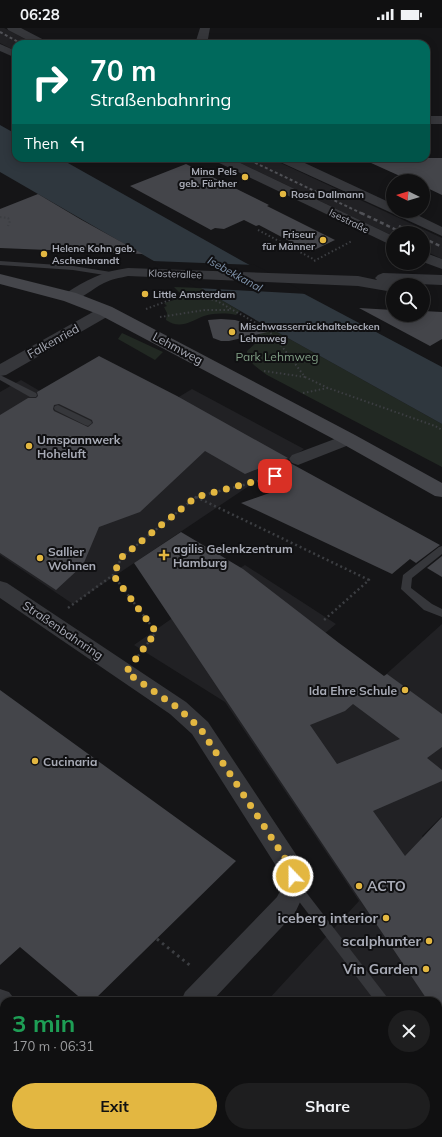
<!DOCTYPE html>
<meta charset="utf-8">
<style>
:root{--surface:#101011;--page:#1e1e1f;--text:#f1f3f6;--muted:#9c9d9f;--line:#303031;--accent:#e3b741}
body{margin:0;font-family:Mulish,sans-serif;background:var(--page);color:var(--text);height:100vh;display:flex;flex-direction:column;font-size:15px;white-space:nowrap}
*{box-sizing:border-box;margin:0}
p{font-size:13px;color:var(--muted)}
.icon{flex:none;width:22px;height:22px;fill:none;stroke:currentColor;stroke-width:2;stroke-linecap:round;stroke-linejoin:round}
.map{position:relative;flex:1;overflow:hidden}
.panel{position:absolute;left:0px;top:969px;width:442px;height:140px;display:flex;flex-direction:column;background:var(--surface);border-radius:12px 12px 0 0;box-shadow:0 2px 10px #0003,0 0 0 1px var(--line)}
.panel>*{flex:none}
.guide{position:absolute;left:12px;top:12px;width:418px;height:122px;border-radius:12px;box-shadow:0 2px 10px #0003,0 0 0 1px var(--line);background:#00695c;color:#fff;overflow:hidden}
.needle{width:26px;rotate:275deg}
.controls{position:absolute;left:386px;top:146px;display:grid;gap:8px}
.controls a{display:grid;place-items:center;width:44px;height:44px;border-radius:50%;background:var(--surface);box-shadow:0 2px 10px #0003,0 0 0 1px var(--line);font-size:20px}
.pin{position:absolute;display:grid;place-items:center;width:34px;height:34px;color:#fff;margin:-17px;border-radius:8px;box-shadow:0 2px 6px #0006}
.me{position:absolute;width:44px;margin:-22px;rotate:338deg;stroke-linejoin:round;filter:drop-shadow(0 0 3px #0008)}
.turn{display:flex;align-items:center;gap:14px;height:84px;padding:0 12px;font-size:18px}
.turn .icon{width:52px;height:52px;stroke-width:2.5}
.turn b{display:block;font-size:28px;line-height:34px}
.then{display:flex;align-items:center;height:38px;padding:0 12px;background:#0003;gap:8px;font-size:15px}
.round{display:grid;place-items:center;flex:none;width:42px;height:42px;border-radius:21px;background:var(--page)}
.headline{display:flex;align-items:center;justify-content:space-between;height:68px;padding:0 12px}
h1{font-size:24px;font-weight:700;line-height:30px;color:#1e9e55}
.cta{display:flex;gap:8px;margin-top:auto;padding:8px 12px}
.cta a{flex:1;height:46px;border-radius:24px;background:var(--accent);color:#111;font-size:16px;font-weight:700;line-height:46px;text-align:center}
.cta a+a{background:var(--page);color:var(--text)}
.status{display:flex;justify-content:space-between;align-items:center;height:28px;padding:0 20px;background:var(--surface);direction:ltr}
.status svg{height:11px;fill:currentColor}
.map>svg:first-child{display:block}
</style>
<div class="status"><b>06:28</b><svg viewBox="0 0 49 12"><path d="M0 12V9h3v3zM5 12V6h3v6zM10 12V3h3v9zM15 12V0h3v12zM26 1h20v11H26zM47 4h2v5h-2z"/></svg></div>
<div class="map">
<svg width="442" height="1109" viewBox="0 0 442 1109">
<rect width="100%" height="100%" fill="#151517"/>
<g fill="#212124">
<polygon points="0,0 4,0 35,16 16,16 16,23 0,15"/>
<polygon points="230,130 270,130 442,210 442,231 423,222 423,205 393,205 393,208"/>
<polygon points="21,352 62,376 139,393 192,361 304,421 73,576 0,527 0,364"/>
<polygon points="214,523 240,540 245,537 336,596 294,631 353,676 442,596 442,788 422,808 442,834 442,1109 273,1109 270,1105 438,1105 438,973 267,973 359,873 225,674 134,617 224,554 207,529"/>
</g>
<g fill="#222923">
<path d="M174 259 201 260 240 283 236 287C226 285 215 285 204 288 191 293 180 302 166 292L167 285 164 279 167 278 164 275 184 269Z"/>
<path d="M268 299 442 396V439L267 347C258 340 248 335 247 323L259 312 260 301Z"/>
<polygon points="122,305 163,324 155,332 118,311"/>
</g>
<polygon fill="#2f373e" points="0,97 16,106 16,130 59,130 244,234 442,339 442,396 268,299 0,144"/>
<polygon fill="#151517" points="152,233 255,237 308,266 197,260"/>
<g fill="#44454a" fill-rule="evenodd">
<polygon points="360,130 442,130 442,167 423,158 423,153 411,153"/>
<polygon points="186,136 269,177 267,178 335,212 310,224 259,197 256,198 244,192 224,201 215,200 211,202 130,158"/>
<polygon points="38,166 80,191 143,226 0,220 0,181"/>
<polygon points="359,280 393,282 393,287 423,287 423,283 442,284 442,311 430,318"/>
<polygon points="221,291 235,292 272,303 229,313 221,313 213,310 208,292"/>
<path d="M99 328 177 368 288 430 285 431 292 436 440 517 416 535 410 531 392 546 241 475 275 463 257 453 273 442 270 436 245 446 205 423 140 484 99 499 83 537 56 562 0 525V387L28 370H36L38 368 37 364ZM59 376 92 392 93 395 88 399 54 383 53 381 54 377Z"/>
<path d="M181 504 243 541 339 615 384 648 387 646 442 686V719L427 730 442 742V753L373 783 405 828 442 789V994L438 988V973H428L134 535ZM353 676 400 711 337 736 310 697 345 683Z"/>
<polygon points="442,528 442,549 427,540"/>
<polygon points="0,662 236,833 93,973 84,973 20,919 0,937"/>
</g>
<g fill="none" stroke-linecap="round" stroke-linejoin="round">
<g stroke="#3c3e42" stroke-width="2" stroke-dasharray="1.5 2.5" stroke-linecap="butt">
<polyline points="0,189 8,190 10,193 8,198"/>
<polyline points="258,202 315,232"/>
<polyline points="314,233 352,213"/>
<polyline points="146,281 175,270 203,269 217,273 263,299 274,308 305,349 328,360 435,398 442,402"/>
<polyline points="160,289 205,282 230,282"/>
<polyline points="264,343 305,349"/>
<polyline points="303,365 328,360"/>
</g>
<g stroke="#3c3e42" stroke-width="2.5" stroke-dasharray="2 3" stroke-linecap="butt">
<polyline points="196,469 369,552 323,593"/>
<polyline points="68,580 113,547"/>
<polyline points="138,628 156,604 113,547 122,529 196,469 275,449 283,442"/>
</g>
<polyline stroke="#3c3e42" stroke-width="3" stroke-dasharray="2.5 4" stroke-linecap="butt" points="157,911 192,939"/>
<g fill="#36373b" fill-rule="evenodd">
<polygon points="0,233 73,238 111,244 115,246 111,248 73,242 0,237"/>
<polygon points="0,347 36,365 37,367 36,369 30,369 0,352"/>
<polygon points="58,377 91,393 92,395 88,398 85,397 55,382 54,380 55,378"/>
<polygon points="442,518 442,526 412,550 411,560 432,576 442,581 442,589 424,582 401,561 403,547 439,519"/>
<polygon points="295,854 299,855 390,973 375,973 291,863 289,859 291,855"/>
<polygon points="438,1039 442,1041 442,1058 438,1056"/>
<polygon points="244,1105 260,1105 261,1109 245,1109"/>
</g>
<g fill="#36373b" fill-rule="evenodd">
<polygon points="7,0 21,0 48,14 50,16 35,16 8,2"/>
<polygon points="200,0 210,0 207,16 195,16"/>
<polygon points="0,16 16,23 16,30 0,23"/>
<rect x="426" y="88" width="16" height="8"/>
<polygon points="213,130 230,130 393,208 393,218 215,133"/>
<polygon points="276,130 294,130 393,176 393,183 409,183 442,199 442,208 278,133"/>
<polygon points="423,224 442,231 442,241 423,234"/>
<path d="M128 240 358 248 377 252 375 250 378 247 383 245 442 247V257L395 255 399 257H393V264L358 258 128 248C119 250 112 251 104 255 91 261 78 276 65 272L62 269 65 266C85 252 104 243 128 240Z"/>
<polygon points="106,278 112,280 114,283 112,286 6,347 0,348 0,336 100,280"/>
<polygon points="348,406 354,407 357,411 354,415 298,437 292,435 289,431 292,427"/>
<polygon points="0,553 7,555 186,674 208,694 299,831 302,838 307,859 295,885 212,973 181,973 185,964 277,869 282,859 278,841 192,706 170,686 0,570"/>
<polygon points="0,961 9,964 16,973 4,973 4,1011 0,1013"/>
</g>
<polygon fill="#45464b" fill-rule="evenodd" points="0,246 76,265 112,279 355,407 442,455 442,469 435,468 341,415 100,287 64,273 0,256"/>
<g stroke="#505156" stroke-width="2" stroke-dasharray="3 2.5" stroke-linecap="butt">
<polyline points="0,4 22,16"/>
<polyline points="245,130 363,186"/>
</g>
<g stroke="#505156" stroke-width="2.5" stroke-dasharray="4 3" stroke-linecap="butt">
<polyline points="361,185 403,205"/>
<polyline points="399,198 413,205"/>
<polyline points="423,210 442,219"/>
</g>
</g>
<g fill="none" stroke-linecap="round" stroke-linejoin="round">
<polyline stroke="#e3b741" stroke-width="7" stroke-dasharray="0 12.6" points="275,448 196,469 122,529 113,547 156,604 126,644 178,680 200,700 290,838 293,848"/>
</g>
<g fill="#e3b741" stroke="#101012" stroke-width="1.5">
<circle cx="245" cy="149" r="4"/>
<circle cx="283" cy="166" r="4"/>
<circle cx="323" cy="212" r="4"/>
<circle cx="44" cy="226" r="4"/>
<circle cx="145" cy="266" r="4"/>
<circle cx="232" cy="304" r="4"/>
<circle cx="29" cy="418" r="4"/>
<path d="M162 521h4v4h4v4h-4v4h-4v-4h-4v-4h4z"/>
<circle cx="40" cy="530" r="4"/>
<circle cx="405" cy="662" r="4"/>
<circle cx="35" cy="733" r="4"/>
<circle cx="359" cy="858" r="4"/>
<circle cx="386" cy="890" r="4"/>
<circle cx="429" cy="913" r="4"/>
<circle cx="426" cy="941" r="4"/>
</g>
<g text-anchor="middle" dominant-baseline="central" stroke-width="4" stroke-linejoin="round" paint-order="stroke">
<g font-size="10" font-weight="bold" fill="#a8abb6" stroke="#101012" text-anchor="start">
<text x="237" y="143" text-anchor="end">Mina Pels<tspan x="237" dy="12">geb. Fürther</tspan></text>
<text x="291" y="166">Rosa Dallmann</text>
<text x="315" y="206" text-anchor="end">Friseur<tspan x="315" dy="12">für Männer</tspan></text>
<text x="52" y="220">Helene Kohn geb.<tspan x="52" dy="12">Aschenbrandt</tspan></text>
<text x="153" y="266">Little Amsterdam</text>
<text x="240" y="298">Mischwasserrückhaltebecken<tspan x="240" dy="12">Lehmweg</tspan></text>
</g>
<g font-size="10" fill="#a8abb6" stroke="#101012">
<text transform="translate(349 193) rotate(26)">Isestraße</text>
<text transform="translate(175 246) rotate(2)">Klosterallee</text>
</g>
<g font-size="11" font-style="italic" fill="#8296ae" stroke="#101012">
<text transform="translate(235 246) rotate(29)">Isebekkanal</text>
</g>
<g font-size="12" fill="#a8abb6" stroke="#101012">
<text transform="translate(53 313) rotate(-29)">Falkenried</text>
<text transform="translate(178 320) rotate(28)">Lehmweg</text>
<text transform="translate(63 602) rotate(34)">Straßenbahnring</text>
</g>
<g font-size="12" fill="#819f85" stroke="#101012">
<text x="277" y="328">Park Lehmweg</text>
</g>
<g font-size="12" font-weight="bold" fill="#a8abb6" stroke="#101012" text-anchor="start">
<text x="37" y="411">Umspannwerk<tspan x="37" dy="14">Hoheluft</tspan></text>
<text x="173" y="520">agilis Gelenkzentrum<tspan x="173" dy="14">Hamburg</tspan></text>
<text x="48" y="523">Sallier<tspan x="48" dy="14">Wohnen</tspan></text>
<text x="397" y="662" text-anchor="end">Ida Ehre Schule</text>
<text x="43" y="733">Cucinaria</text>
</g>
<g font-size="14" font-weight="bold" fill="#a8abb6" stroke="#101012" text-anchor="end">
<text x="367" y="858" text-anchor="start">ACTO</text>
<text x="378" y="890">iceberg interior</text>
<text x="421" y="913">scalphunter</text>
<text x="418" y="941">Vin Garden</text>
</g>
</g>
</svg>
<div class="controls">
<a><svg class="needle" viewBox="-14 -14 28 28"><path d="M0-13l5 13h-10z" fill="#e53935"/><path d="M0 13l5-13h-10z" fill="#9c9d9f"/></svg></a>
<a><svg class="icon" aria-label="sound" viewBox="0 0 24 24"><path d="M4 9h4l5-4v14l-5-4H4zM17 9q2 3 0 6"/></svg></a>
<a><svg class="icon" aria-label="search" viewBox="0 0 24 24"><circle cx="10" cy="10" r="6"/><path d="M15 15l6 6"/></svg></a>
</div>
<div class="pin" style="left:275px;top:448px;background:#d93025"><svg class="icon" aria-label="arrive" viewBox="0 0 24 24"><path d="M6 21V4h12l-3 4 3 4H6"/></svg></div>
<svg class="me" style="left:293px;top:848px" viewBox="-20 -20 40 40"><circle r="17" fill="#e3b741" stroke="#fff" stroke-width="3"/><path d="M0-11L8 9 0 5-8 9z" fill="#fff"/></svg>
<div class="guide">
<div class="turn"><svg class="icon" aria-label="right" viewBox="0 0 24 24"><path d="M7 20v-9h11M14 6l5 5-5 5"/></svg><div><b>70 m</b>Straßenbahnring</div></div>
<div class="then">Then<svg class="icon" aria-label="left" viewBox="0 0 24 24"><path d="M17 20v-9H6M10 6l-5 5 5 5"/></svg></div>
</div>
<section class="panel">
<div class="headline"><div><h1>3 min</h1><p>170 m · 06:31</p></div><a class="round"><svg class="icon" aria-label="close" viewBox="0 0 24 24"><path d="M6 6l12 12M18 6L6 18"/></svg></a></div>
<div class="cta"><a>Exit</a><a>Share</a></div>
</section>
</div>
